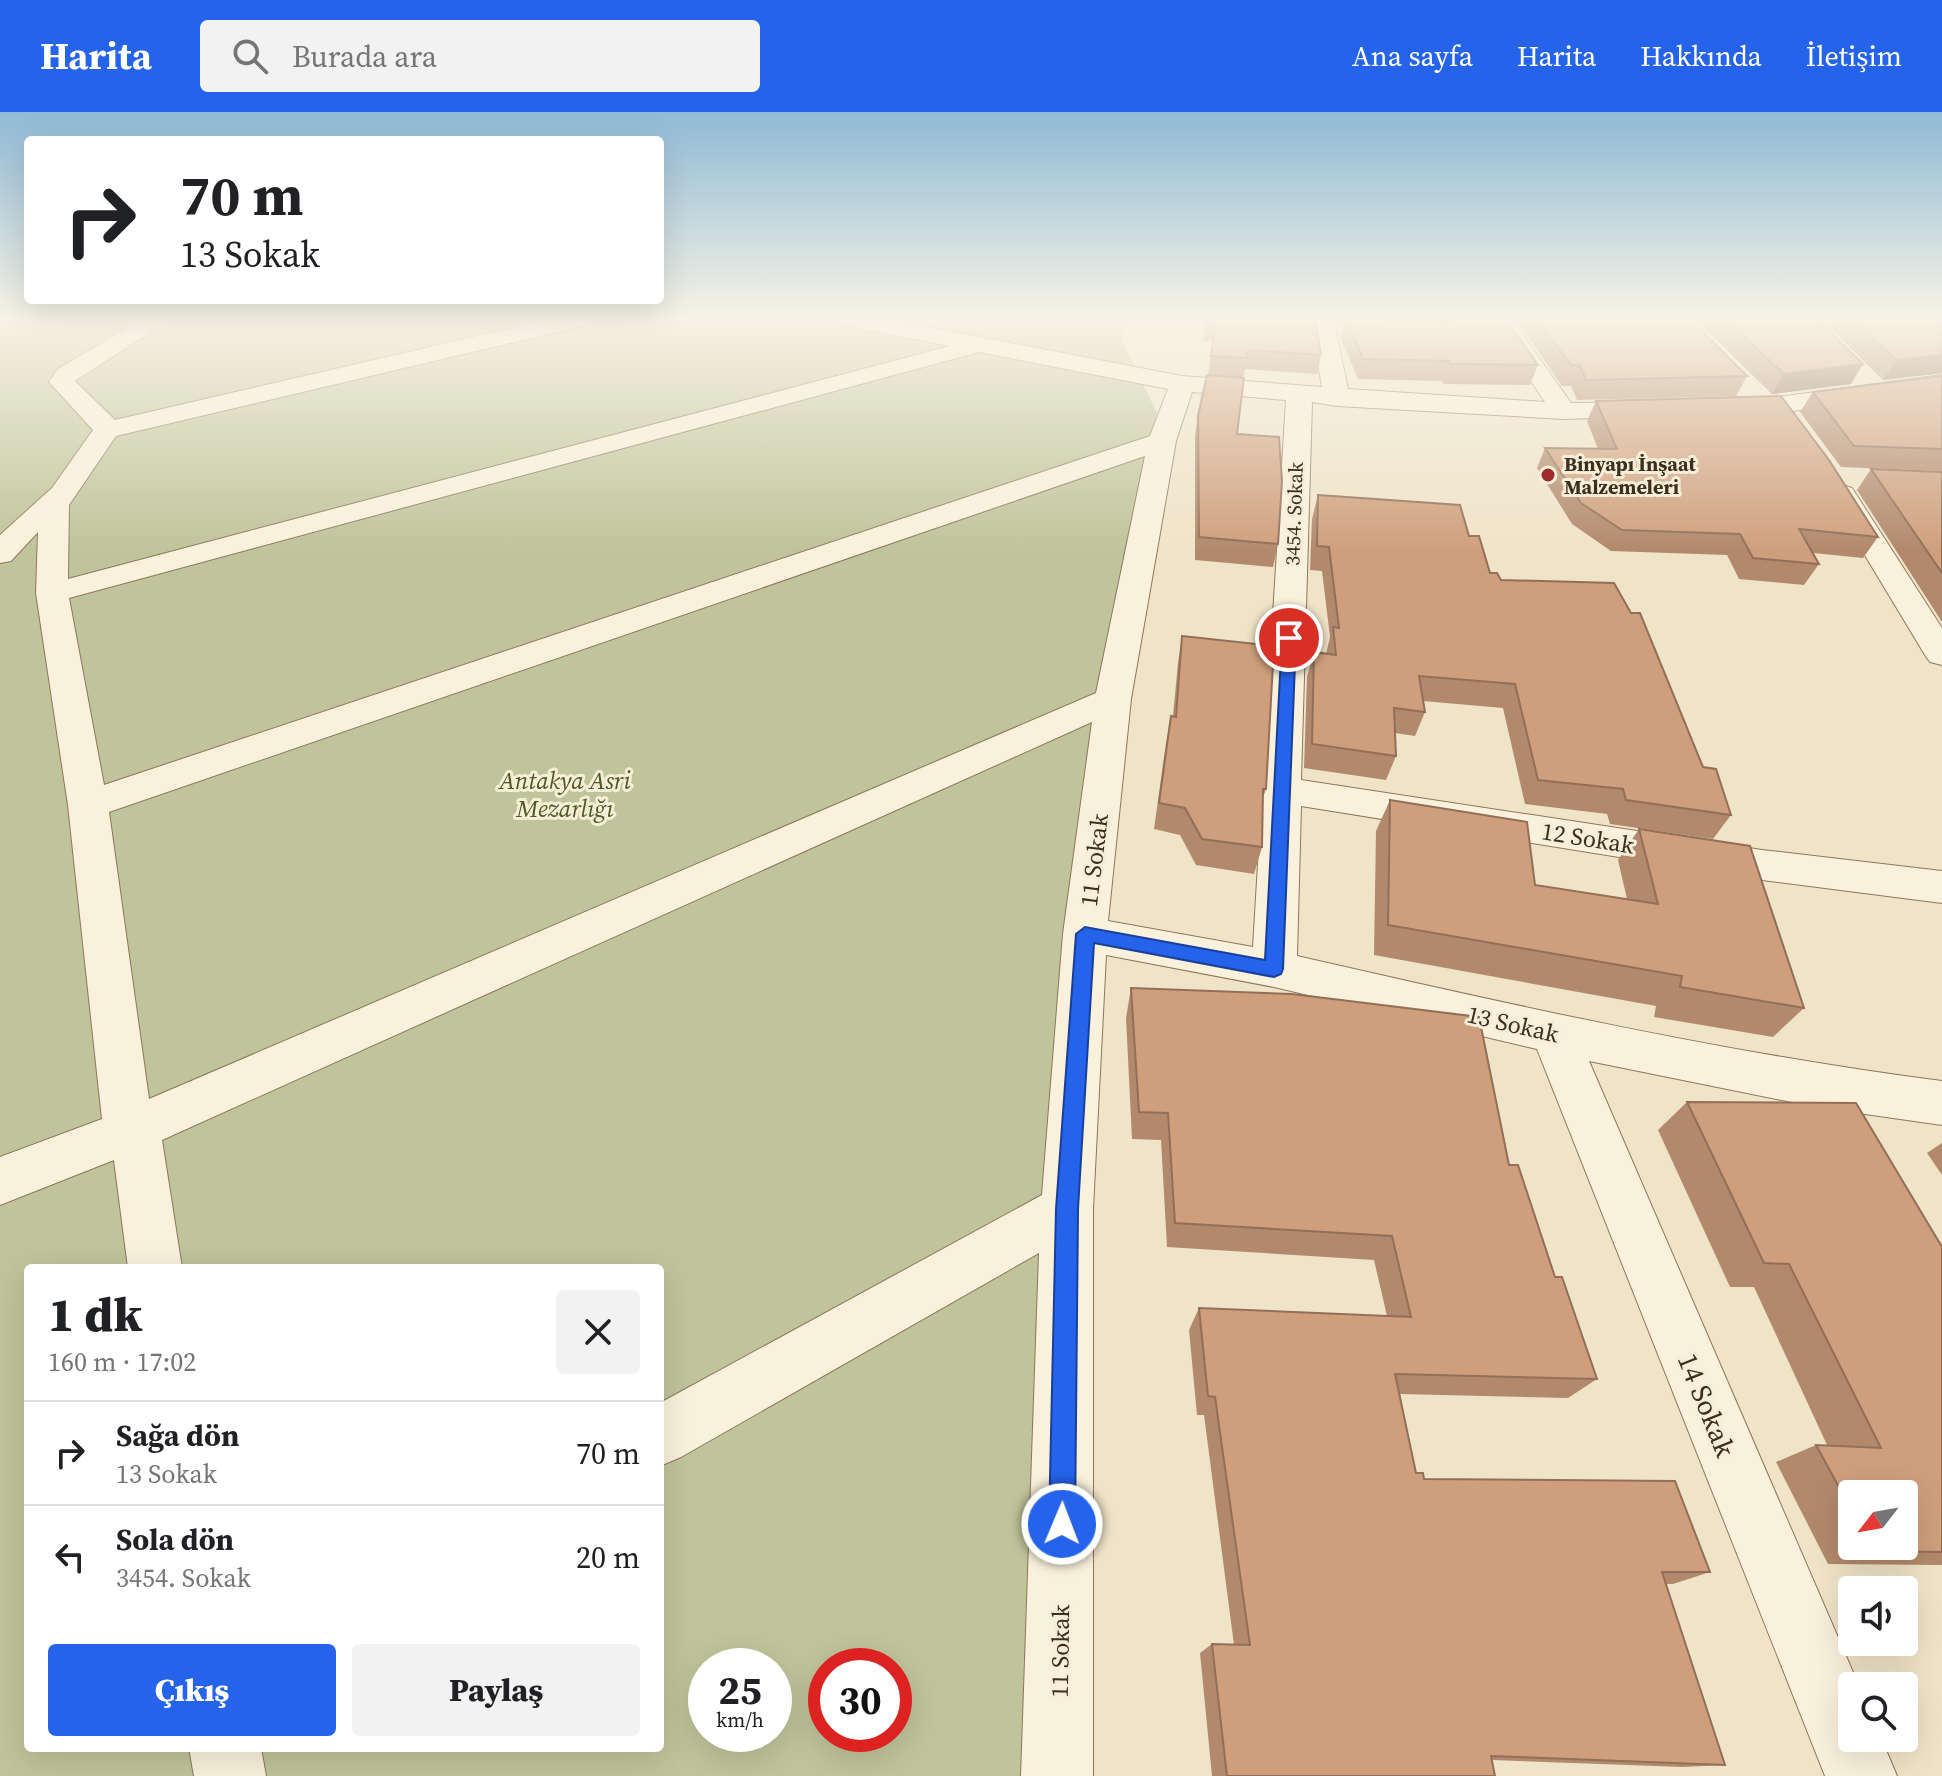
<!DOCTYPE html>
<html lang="tr">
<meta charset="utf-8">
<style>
:root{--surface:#fff;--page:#f2f2f2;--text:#202124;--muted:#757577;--line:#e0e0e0;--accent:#2563eb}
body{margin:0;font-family:"Source Serif 4",serif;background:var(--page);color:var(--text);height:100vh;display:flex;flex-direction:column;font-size:30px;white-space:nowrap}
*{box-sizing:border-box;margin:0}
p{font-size:26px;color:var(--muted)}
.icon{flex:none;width:44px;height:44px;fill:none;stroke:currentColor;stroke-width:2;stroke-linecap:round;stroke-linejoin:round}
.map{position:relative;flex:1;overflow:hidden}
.drawer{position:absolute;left:24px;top:1152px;width:640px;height:488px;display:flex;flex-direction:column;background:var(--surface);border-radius:8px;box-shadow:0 8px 32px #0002}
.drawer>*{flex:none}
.banner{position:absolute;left:24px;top:24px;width:640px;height:168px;border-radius:8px;box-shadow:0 8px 32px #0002;background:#fff;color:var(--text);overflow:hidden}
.needle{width:52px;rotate:239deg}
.fabs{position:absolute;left:1838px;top:1368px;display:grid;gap:16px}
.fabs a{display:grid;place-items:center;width:80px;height:80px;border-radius:8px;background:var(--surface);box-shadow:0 8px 32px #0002;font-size:40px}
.speed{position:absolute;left:688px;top:1536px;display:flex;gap:16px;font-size:40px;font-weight:700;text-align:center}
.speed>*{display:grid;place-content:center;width:104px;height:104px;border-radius:50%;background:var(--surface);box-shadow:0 8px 32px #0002;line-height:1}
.speed small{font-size:20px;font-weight:400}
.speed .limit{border:12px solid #d22;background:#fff;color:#111}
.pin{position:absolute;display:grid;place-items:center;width:68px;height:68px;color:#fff;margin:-34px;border:4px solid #fff;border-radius:50%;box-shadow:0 2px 8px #0007}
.me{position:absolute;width:88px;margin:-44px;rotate:1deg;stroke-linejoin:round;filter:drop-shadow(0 0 6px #0008)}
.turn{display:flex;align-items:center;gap:28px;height:168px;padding:0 24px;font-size:36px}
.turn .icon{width:104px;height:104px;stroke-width:2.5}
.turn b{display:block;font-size:56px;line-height:68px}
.round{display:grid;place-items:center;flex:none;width:84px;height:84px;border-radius:8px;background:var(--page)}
.headline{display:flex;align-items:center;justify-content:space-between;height:136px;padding:0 24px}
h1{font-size:48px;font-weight:800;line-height:60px}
.action{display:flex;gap:16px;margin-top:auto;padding:16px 24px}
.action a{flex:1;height:92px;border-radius:8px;background:var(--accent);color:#fff;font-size:32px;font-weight:800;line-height:92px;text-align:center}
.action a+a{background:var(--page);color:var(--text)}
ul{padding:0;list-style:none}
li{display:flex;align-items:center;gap:24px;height:104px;padding:0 24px;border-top:2px solid var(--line)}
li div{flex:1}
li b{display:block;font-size:30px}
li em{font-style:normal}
header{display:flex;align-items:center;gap:48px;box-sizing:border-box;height:112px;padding:0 40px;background:var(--accent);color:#fff}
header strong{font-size:38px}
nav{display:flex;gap:44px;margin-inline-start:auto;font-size:28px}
.search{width:560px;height:72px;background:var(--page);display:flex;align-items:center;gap:20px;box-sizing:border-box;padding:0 28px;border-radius:8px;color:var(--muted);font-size:30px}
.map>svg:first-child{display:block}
</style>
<header>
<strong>Harita</strong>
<div class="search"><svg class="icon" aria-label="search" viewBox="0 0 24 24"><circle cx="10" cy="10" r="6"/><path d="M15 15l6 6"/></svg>Burada ara</div>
<nav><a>Ana sayfa</a><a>Harita</a><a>Hakkında</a><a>İletişim</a></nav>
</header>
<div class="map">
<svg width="1942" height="1664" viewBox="0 0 1942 1664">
<rect width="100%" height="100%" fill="#f0e4c8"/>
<path fill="#bfc49a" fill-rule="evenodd" d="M0 206H1122L1121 227 1158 303 1125 531 1039 1664H0ZM28 1156H660V1636H28ZM706 1554H774V1622H706ZM826 1554H894V1622H826Z"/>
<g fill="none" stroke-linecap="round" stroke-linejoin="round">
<defs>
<g id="minor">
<path d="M144 206H172L75 269 115 308 555 206H597L586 213 116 324 69 393 68 467 950 234 843 213 832 206H880L1182 264 1322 275 1310 206H1333L1348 277 1545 290 1488 206H1511L1571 291 1662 290 1666 296 1662 302 1653 304 1564 307 1337 294 1312 290 1301 668 1762 738 1942 759V791L1762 768 1301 694 1297 844C1511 893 1724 941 1942 969V1013L1816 995 1589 949 1859 1574H1852V1626H1881L1897 1664H1825L1537 937 1274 875 1106 843 1093 1097V1664H1021L1039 1141 681 1345 660 1354V1291L1042 1083 1063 822 1092 610 162 1028 182 1156H128L114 1048 0 1093V1045L102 1007 68 693 36 481 38 420 11 449 0 451V423L52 376 93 318 49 270 58 257ZM979 240 1168 277 1150 324 104 673 69 486ZM1192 280 1286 288 1253 835 1108 809 1131 587 1176 329ZM1145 344 1096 581 149 987 109 700Z"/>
<polygon points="1942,263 1942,279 1778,301 1717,300 1713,295 1717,290 1778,285"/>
<polygon points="1842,373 1852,376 1942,516 1942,553 1930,550 1925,543 1828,382 1832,376"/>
<polygon points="189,1636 261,1636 266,1664 194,1664"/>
</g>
</defs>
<use href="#minor" stroke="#8d765c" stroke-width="2"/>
<use href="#minor" fill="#faf1dc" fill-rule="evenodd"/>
</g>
<g fill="#b2896c" fill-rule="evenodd">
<polygon points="1203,206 1315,206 1321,243 1317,262 1245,257 1243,266 1237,322 1278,432 1273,455 1195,448 1195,325 1198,304 1208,263 1213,229 1204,229"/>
<polygon points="1435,206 1505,206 1538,253 1530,273 1444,272 1442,269 1358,267 1341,227 1346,207 1436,209"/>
<polygon points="1515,206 1689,206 1747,264 1736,284 1577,288 1571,274 1562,274"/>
<polygon points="1694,206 1816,206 1851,272 1772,282"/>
<polygon points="1820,206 1942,206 1942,261 1883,268"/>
<polygon points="1942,264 1942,359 1841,355 1800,300 1813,280"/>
<polygon points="1596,289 1878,425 1863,446 1813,441 1819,452 1804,473 1739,467 1727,443 1611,439 1572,412 1537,356 1545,336 1598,337 1587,309"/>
<polygon points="1871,357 1942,360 1942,510 1857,378"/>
<polygon points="1318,383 1469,424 1490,461 1501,468 1703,655 1731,703 1713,727 1610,712 1607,702 1525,692 1503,596 1423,589 1425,600 1415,624 1395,621 1396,644 1386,668 1304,656 1307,565 1314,540 1326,542 1330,525 1322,459 1310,458 1312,407"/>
<polygon points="1182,524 1266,677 1263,686 1262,735 1254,762 1196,753 1180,723 1154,717 1166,631 1171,604 1173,604 1178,551"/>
<polygon points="1390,688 1535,773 1627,787 1618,748 1639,717 1804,896 1773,925 1654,905 1656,894 1374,843 1376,719"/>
<polygon points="1131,876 1509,1053 1597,1267 1568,1286 1400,1282 1416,1361 1424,1367 1710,1460 1673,1472 1666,1472 1725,1653 1683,1655 1492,1648 1495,1664 1212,1664 1200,1541 1212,1532 1234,1533 1204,1303 1197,1303 1189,1218 1199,1196 1387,1204 1374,1148 1167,1135 1161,1028 1132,1027 1126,906"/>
<path d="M1687 990 1942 1135V1453L1828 1452 1776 1350 1816 1333H1827L1754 1175H1730L1658 1018ZM1852 1382 1904 1434H1852Z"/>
<polygon points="1942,1031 1942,1063 1927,1041"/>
</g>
<g fill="#916f58">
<polygon points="1942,243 1942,261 1883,268 1896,248"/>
<polygon points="1863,252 1851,272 1772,282 1784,262"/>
</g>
<g fill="#cf9f7d" stroke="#916f58" stroke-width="2">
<polygon points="1207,206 1315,206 1321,243 1248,238 1247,246 1211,244 1216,210 1207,210"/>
<polygon points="1450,206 1505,206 1538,253 1451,252 1449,249 1363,247 1346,207 1451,209"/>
<polygon points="1536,206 1689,206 1747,264 1586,268 1580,254 1571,253"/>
<polygon points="1724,206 1816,206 1863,252 1784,262"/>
<polygon points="1851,206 1942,206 1942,243 1896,248"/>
<polygon points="1207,263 1244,266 1237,322 1279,325 1282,369 1278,432 1199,425 1198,304"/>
<polygon points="1942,264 1942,337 1854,334 1813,280"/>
<polygon points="1781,284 1829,348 1878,425 1799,417 1819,452 1753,446 1740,422 1622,418 1581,391 1545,336 1617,337 1596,289"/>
<polygon points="1871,357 1942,360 1942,461"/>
<polygon points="1318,383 1460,393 1469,424 1479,424 1490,461 1497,461 1501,468 1614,471 1631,501 1640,501 1703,655 1716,657 1731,703 1626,688 1623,677 1538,668 1515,572 1419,564 1425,600 1394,596 1396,644 1312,632 1314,540 1336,543 1333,515 1339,516 1329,435 1317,434"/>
<polygon points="1182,524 1274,534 1266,677 1263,677 1262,735 1202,727 1185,696 1159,691 1171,604 1176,605"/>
<polygon points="1390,688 1527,710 1535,773 1658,792 1639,717 1750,734 1804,896 1680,875 1682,864 1388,813"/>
<polygon points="1131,876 1292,882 1479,905 1509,1053 1518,1053 1555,1165 1562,1165 1597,1267 1395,1262 1416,1361 1423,1361 1424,1367 1675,1369 1710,1460 1662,1460 1725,1653 1491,1644 1495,1664 1227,1664 1212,1532 1250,1533 1215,1285 1208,1284 1199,1196 1411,1205 1392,1124 1175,1111 1168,1001 1139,1000"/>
<polygon points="1687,990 1856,991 1942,1135 1942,1440 1874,1439 1871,1434 1904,1434 1904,1382 1852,1382 1852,1399 1816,1333 1881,1336 1789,1152 1764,1151"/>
</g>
<linearGradient id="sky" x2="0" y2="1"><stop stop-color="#8fbad6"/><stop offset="0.47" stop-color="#f8f3e6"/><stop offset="1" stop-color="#f8f3e6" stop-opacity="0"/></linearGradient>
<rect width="1942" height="439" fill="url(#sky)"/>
<polygon fill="#2563eb" stroke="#184099" stroke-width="2" points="1289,522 1296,526 1283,857 1281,862 1274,865 1094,831 1078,1097 1075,1412 1071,1421 1062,1425 1053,1421 1049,1412 1056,1097 1076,822 1085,815 1265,848 1282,526"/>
<circle fill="#9e2a2b" stroke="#f7eed8" stroke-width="3" cx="1548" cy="363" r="8"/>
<g text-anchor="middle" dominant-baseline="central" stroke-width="6" stroke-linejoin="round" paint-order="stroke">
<g font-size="20" font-weight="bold" fill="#3d2e20" stroke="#f7eed8" text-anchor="start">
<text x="1564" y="352">Binyapı İnşaat<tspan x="1564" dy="23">Malzemeleri</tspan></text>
</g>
<g font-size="20" fill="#3d2e20" stroke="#f7eed8">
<text transform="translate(1294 402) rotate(-88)">3454. Sokak</text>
</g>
<g font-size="24" font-style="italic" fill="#4d5a26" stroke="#f7eed8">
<text x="565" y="668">Antakya Asri<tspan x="565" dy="28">Mezarlığı</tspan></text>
</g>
<g font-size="24" fill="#3d2e20" stroke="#f7eed8">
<text transform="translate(1588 726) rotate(9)">12 Sokak</text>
<text transform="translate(1094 748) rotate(-83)">11 Sokak</text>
<text transform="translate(1513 912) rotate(13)">13 Sokak</text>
<text transform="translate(1060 1539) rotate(-89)">11 Sokak</text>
</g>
<g font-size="28" fill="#3d2e20" stroke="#f7eed8">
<text transform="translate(1707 1293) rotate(68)">14 Sokak</text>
</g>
</g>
</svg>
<div class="fabs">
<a><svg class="needle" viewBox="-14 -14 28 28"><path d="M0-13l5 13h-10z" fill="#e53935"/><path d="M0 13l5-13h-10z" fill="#757577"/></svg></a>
<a><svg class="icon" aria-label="sound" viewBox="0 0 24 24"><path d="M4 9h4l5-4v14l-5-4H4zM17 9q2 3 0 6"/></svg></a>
<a><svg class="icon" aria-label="search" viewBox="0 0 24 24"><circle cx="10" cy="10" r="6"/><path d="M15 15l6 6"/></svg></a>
</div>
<div class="speed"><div>25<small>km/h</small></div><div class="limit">30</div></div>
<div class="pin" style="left:1289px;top:526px;background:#d93025"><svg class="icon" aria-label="arrive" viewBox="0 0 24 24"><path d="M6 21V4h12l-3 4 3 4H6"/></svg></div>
<svg class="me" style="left:1062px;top:1412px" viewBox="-20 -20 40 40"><circle r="17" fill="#2563eb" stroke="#fff" stroke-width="3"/><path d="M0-11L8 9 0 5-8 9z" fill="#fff"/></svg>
<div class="banner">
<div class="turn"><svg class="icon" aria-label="right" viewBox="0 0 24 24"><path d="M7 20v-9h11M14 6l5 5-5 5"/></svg><div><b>70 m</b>13 Sokak</div></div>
</div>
<section class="drawer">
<div class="headline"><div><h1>1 dk</h1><p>160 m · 17:02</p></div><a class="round"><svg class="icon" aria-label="close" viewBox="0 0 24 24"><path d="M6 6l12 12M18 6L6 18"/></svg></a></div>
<ul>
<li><svg class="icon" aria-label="right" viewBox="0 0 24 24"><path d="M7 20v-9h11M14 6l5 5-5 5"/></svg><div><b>Sağa dön</b><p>13 Sokak</p></div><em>70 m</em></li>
<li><svg class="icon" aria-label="left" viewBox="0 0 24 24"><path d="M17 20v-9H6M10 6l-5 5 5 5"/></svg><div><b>Sola dön</b><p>3454. Sokak</p></div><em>20 m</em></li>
</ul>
<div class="action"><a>Çıkış</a><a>Paylaş</a></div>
</section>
</div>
